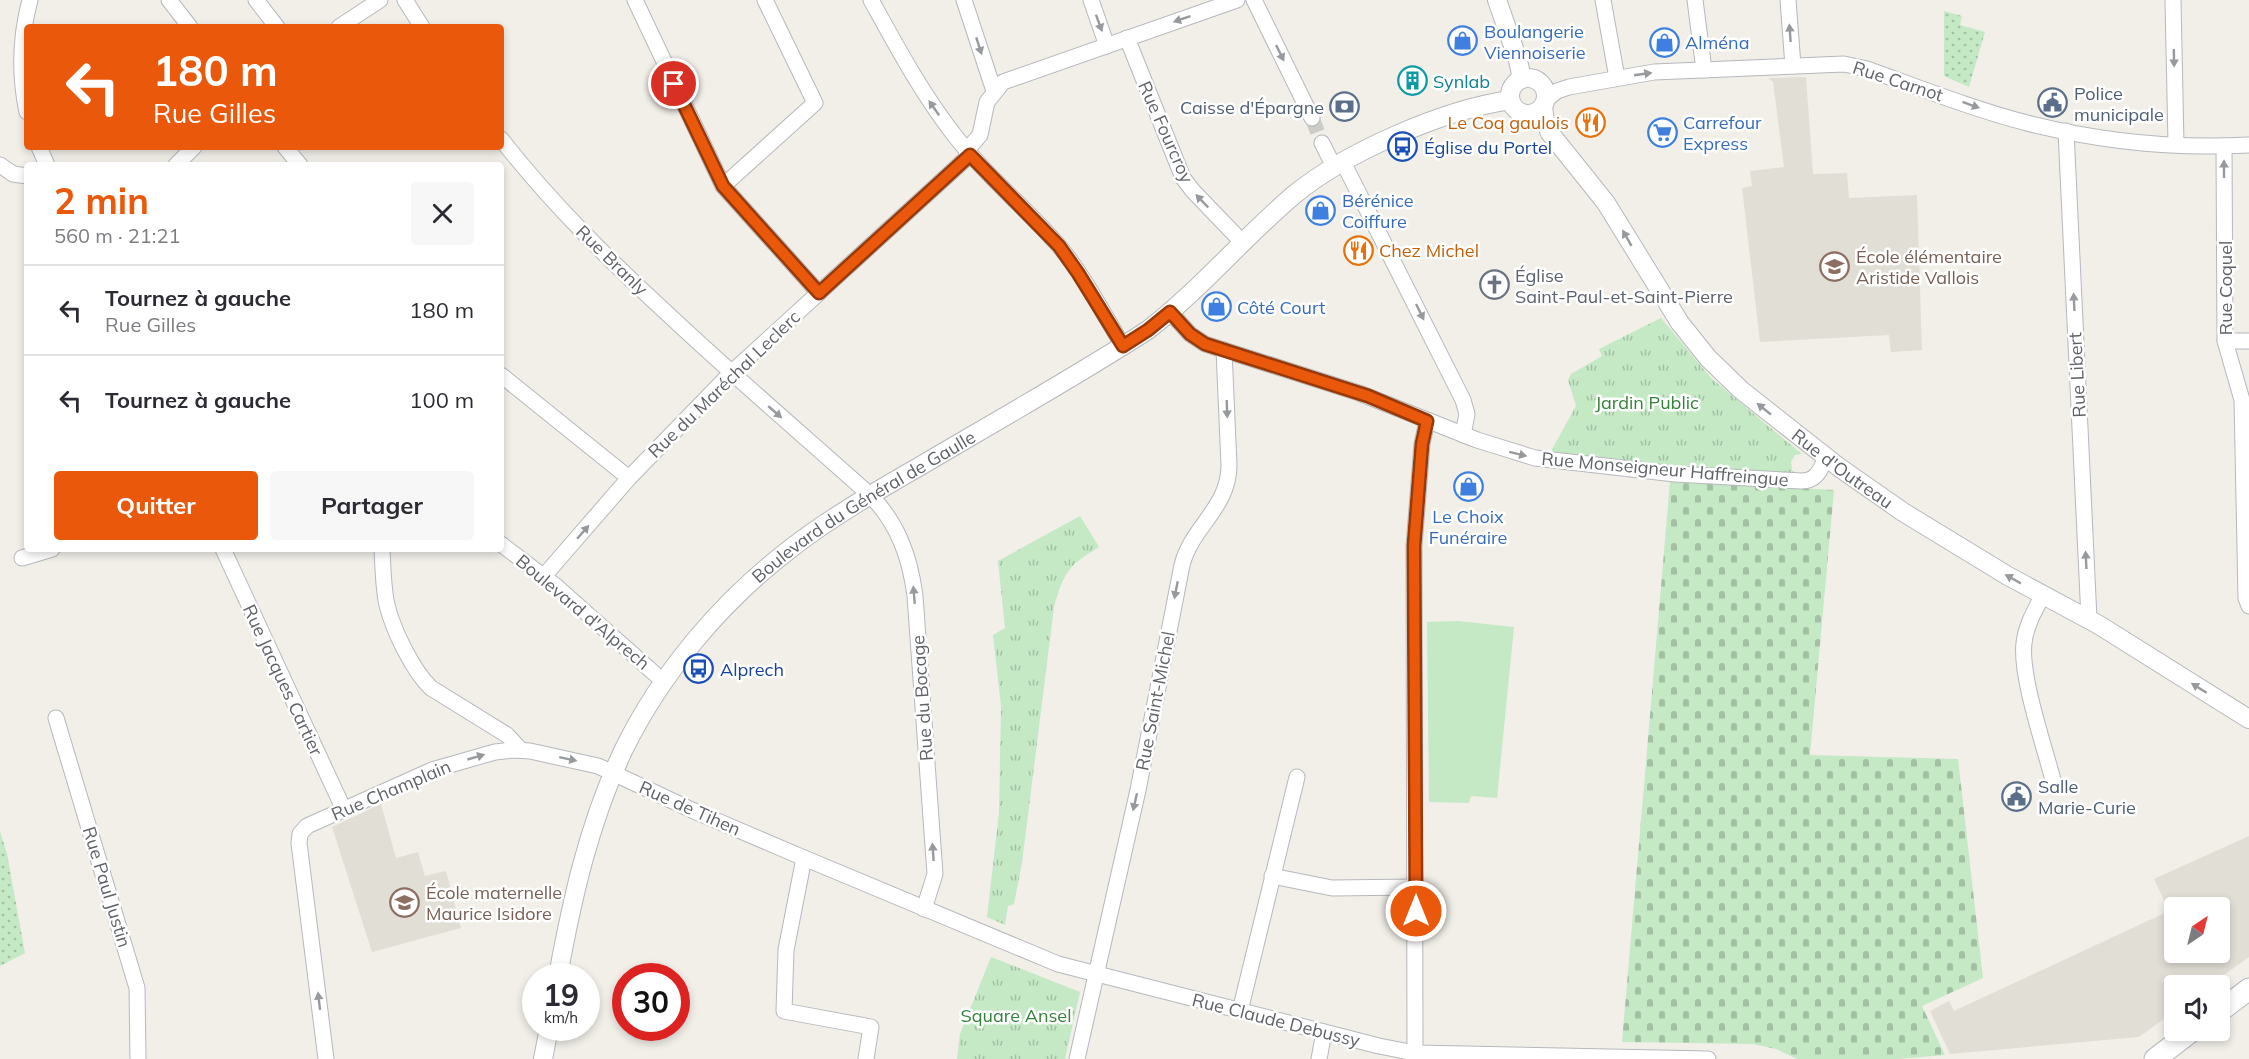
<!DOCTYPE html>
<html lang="fr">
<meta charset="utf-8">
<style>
:root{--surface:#fff;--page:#f7f7f7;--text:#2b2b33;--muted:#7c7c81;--line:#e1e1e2;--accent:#ea580c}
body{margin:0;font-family:Mulish,sans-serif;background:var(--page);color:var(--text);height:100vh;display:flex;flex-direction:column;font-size:22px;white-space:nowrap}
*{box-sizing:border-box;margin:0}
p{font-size:20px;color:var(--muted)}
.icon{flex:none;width:33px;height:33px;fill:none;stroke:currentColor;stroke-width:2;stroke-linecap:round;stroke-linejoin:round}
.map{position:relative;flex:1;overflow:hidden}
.panel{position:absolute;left:24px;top:162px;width:480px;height:390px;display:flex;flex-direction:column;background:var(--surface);border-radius:6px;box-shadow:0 3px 9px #0003}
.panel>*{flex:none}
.banner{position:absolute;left:24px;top:24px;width:480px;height:126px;border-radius:6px;box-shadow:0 3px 9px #0003;background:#ea580c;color:#fff;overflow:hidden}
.needle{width:39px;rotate:35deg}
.controls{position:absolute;left:2164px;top:897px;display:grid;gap:12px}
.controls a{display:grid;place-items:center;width:66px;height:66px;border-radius:6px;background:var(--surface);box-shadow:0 3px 9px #0003;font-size:30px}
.speed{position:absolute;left:522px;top:963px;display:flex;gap:12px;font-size:30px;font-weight:700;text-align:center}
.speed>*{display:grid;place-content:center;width:78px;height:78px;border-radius:50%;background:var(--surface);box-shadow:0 3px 9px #0003;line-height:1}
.speed small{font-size:15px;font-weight:400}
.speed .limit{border:9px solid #d22;background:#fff;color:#111}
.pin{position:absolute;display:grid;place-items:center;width:51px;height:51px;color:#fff;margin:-26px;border:3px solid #fff;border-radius:50%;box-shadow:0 2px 6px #0007}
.me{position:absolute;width:66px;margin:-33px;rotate:0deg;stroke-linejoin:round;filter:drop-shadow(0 0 4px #0008)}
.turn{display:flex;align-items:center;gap:21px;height:126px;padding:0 30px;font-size:27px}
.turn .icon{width:78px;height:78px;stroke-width:2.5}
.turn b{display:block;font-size:42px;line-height:51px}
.round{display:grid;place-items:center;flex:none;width:63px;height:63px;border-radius:6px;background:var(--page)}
.headline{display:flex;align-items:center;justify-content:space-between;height:102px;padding:0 30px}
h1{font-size:36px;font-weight:700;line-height:45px;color:var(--accent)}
.cta{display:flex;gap:12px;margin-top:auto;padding:12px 30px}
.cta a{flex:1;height:69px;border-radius:6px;background:var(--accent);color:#fff;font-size:24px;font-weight:700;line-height:69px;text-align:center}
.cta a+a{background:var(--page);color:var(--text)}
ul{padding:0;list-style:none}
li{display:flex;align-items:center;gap:18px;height:90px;padding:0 30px;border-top:2px solid var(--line)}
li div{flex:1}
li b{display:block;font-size:22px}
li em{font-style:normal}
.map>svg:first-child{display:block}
</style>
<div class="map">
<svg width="2249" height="1059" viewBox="0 0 2249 1059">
<defs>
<pattern id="grass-dots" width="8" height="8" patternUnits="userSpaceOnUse" patternTransform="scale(1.5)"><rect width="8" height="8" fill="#c5e8c5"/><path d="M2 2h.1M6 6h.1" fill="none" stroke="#a3c0a4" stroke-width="1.8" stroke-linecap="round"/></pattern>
<pattern id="cemetery-stones" width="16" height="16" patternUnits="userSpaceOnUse" patternTransform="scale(1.5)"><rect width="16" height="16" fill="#c5e8c5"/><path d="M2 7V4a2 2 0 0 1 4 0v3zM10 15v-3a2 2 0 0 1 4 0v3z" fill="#a3c0a4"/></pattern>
<pattern id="park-tufts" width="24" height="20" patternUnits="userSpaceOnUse" patternTransform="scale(1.5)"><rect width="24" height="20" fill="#c5e8c5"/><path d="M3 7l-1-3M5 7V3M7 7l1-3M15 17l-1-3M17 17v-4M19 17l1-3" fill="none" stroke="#a3c0a4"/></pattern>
</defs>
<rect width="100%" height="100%" fill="#f1efe8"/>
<g fill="#e1ded6" fill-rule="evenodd">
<polygon points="1806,77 1813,174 1847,173 1849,198 1917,195 1922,350 1891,352 1889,335 1760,342 1742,188 1752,186 1750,171 1784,167 1773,82 1768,78"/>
<polygon points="381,804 396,858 418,852 425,876 446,871 461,928 372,952 332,827"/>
<path d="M2249 836V957L2210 985 2175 986V1011L2139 1037 1950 1054 1930 1011 1949 1001 1954 1011 2169 911 2154 879ZM2175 908H2220V952H2175Z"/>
</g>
<g fill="url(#grass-dots)">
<polygon points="1944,11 1962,16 1960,25 1985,32 1969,87 1944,76"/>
<polygon points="0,831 7,854 25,953 0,966"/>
</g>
<polygon fill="url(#cemetery-stones)" points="1670,482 1834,490 1810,755 1958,759 1983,978 1922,1006 1945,1055 1898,1059 1797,1059 1776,1049 1753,1044 1622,1042"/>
<g fill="url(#park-tufts)">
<polygon points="1661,318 1711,378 1802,454 1795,455 1791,462 1792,470 1796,474 1660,469 1566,455 1551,451 1576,406 1568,380 1571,374 1602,356 1599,349"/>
<path d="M1080 516 1099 547C1068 566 1064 572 1054 607L1022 863 1014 904 1008 906 1005 925 987 917 999 813 1001 706 993 635 1005 628 998 561Z"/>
<polygon points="991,957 1080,992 1065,1059 957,1059 960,1034"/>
</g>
<polygon fill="#c5e8c5" points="1458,621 1514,627 1497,798 1471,796 1469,803 1429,802 1427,622"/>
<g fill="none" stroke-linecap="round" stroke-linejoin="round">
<polyline stroke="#ccccc8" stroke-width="15" stroke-dasharray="15 8" stroke-linecap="butt" points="1312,118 1322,143"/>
<defs>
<g id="minor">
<polyline points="169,0 190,27"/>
<polyline points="256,0 277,27"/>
<polyline points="405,0 422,27"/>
<polyline points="635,0 723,186 819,293"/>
<path d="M871 0C897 47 922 94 955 136 986 176 1026 208 1059 246 1084 276 1103 313 1123 346"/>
<polyline points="964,0 994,91"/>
<polyline points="1091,0 1107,46"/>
<polyline points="1254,0 1312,118"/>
<polyline points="1603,0 1617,78"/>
<polyline points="1695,0 1704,70"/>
<polyline points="1788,0 1793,66"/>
<polyline points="2173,0 2176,144"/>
<polyline points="339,27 380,0"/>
<polyline points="1127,38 1183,178 1193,191 1243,243"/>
<path d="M1547 99 1557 91 1569 87 1654 72 1844 64 1867 69C1920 88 1973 109 2027 123 2098 141 2176 149 2249 145"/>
<path d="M27 112C19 74 20 37 30 0"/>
<polyline points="2066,131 2089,619"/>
<path d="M501 139C552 204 610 261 671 317 736 378 804 436 871 496 898 524 910 557 915 596L935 874 924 909"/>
<polyline points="1322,143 1334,167"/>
<polyline points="2224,146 2225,341 2242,400 2246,598 2249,606"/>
<polyline points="39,147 47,165"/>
<polyline points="285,147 300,165"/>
<polyline points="966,151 980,135 987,102 1003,82 1237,0"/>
<polyline points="1343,162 1463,400 1467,414 1463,435"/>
<polyline points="0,165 13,174 27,176"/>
<polyline points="176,165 194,147"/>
<polyline points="723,186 815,103 765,0"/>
<path d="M1170 312 1190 334 1205 344 1359 393 1477 440 1535 458 1675 474 1801 481C1817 481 1820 470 1826 458"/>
<polyline points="2225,341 2249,341"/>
<polyline points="501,375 629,478"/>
<polyline points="501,544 556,586 664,682"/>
<polyline points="223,549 344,810"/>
<path d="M382 549C383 567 383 587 387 605 393 630 413 671 431 688L507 735 521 750"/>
<polyline points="22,558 52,549"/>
<polyline points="544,576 629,478 731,373 970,155"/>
<path d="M2043 595C2035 610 2026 625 2024 643 2020 676 2044 745 2053 780"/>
<polyline points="56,718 137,988 138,1059"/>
<polyline points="804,858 786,950 784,1011 871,1027 866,1059"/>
<polyline points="1272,876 1332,888 1416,887"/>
<polyline points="1240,1011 1297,777"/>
<polyline points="1415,1053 1414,546 1422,444 1427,421"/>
<polyline points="326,1059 299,843 300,834 307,826 432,770 495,752 513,750 530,751 598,766 694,811 804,858 1058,964 1379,1046 1415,1053 1708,1059"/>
<path d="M1077 1059 1138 790 1182 565C1192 526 1229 508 1229 465L1224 350"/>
<polyline points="1319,1059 1324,1032"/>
</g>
<g id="tertiary">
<polyline points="1497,0 1518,60 1522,79"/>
<circle cx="1528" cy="96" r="18"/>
<path id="s1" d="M1543 107 1545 121 1550 133 1606 203 1680 323 1708 358 1741 390 1840 468 1903 512 2008 576 2099 625 2249 719"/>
<path id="s2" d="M558 976C572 899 589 823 623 751 661 673 721 602 790 549 831 517 877 491 922 465 998 420 1075 377 1148 330 1201 289 1244 237 1295 194 1348 151 1443 110 1510 100"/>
<polyline points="543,1059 549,1028"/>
</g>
<g id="secondary">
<polyline points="2220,1011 2249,989"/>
<polyline points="2155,1059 2193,1030"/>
</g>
</defs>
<use href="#minor" stroke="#b5b8bc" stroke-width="17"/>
<use href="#tertiary" stroke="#b5b8bc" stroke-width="20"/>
<use href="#secondary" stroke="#b6babf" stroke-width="23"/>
<use href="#minor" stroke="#fff" stroke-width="15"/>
<use href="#tertiary" stroke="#fff" stroke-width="18"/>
<use href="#secondary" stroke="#fff" stroke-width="21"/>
</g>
<defs><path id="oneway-solid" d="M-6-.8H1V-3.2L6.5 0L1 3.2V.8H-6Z" transform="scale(1.5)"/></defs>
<g fill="#979a9d">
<use href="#oneway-solid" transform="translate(1182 19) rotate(161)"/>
<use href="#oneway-solid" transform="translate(1099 23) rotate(70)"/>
<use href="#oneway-solid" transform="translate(1790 33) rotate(-94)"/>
<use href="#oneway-solid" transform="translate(979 46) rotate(72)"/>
<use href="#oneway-solid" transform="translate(1280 53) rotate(64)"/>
<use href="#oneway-solid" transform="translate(2174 58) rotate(89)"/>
<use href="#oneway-solid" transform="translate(1643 74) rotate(-8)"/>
<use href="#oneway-solid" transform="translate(1971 105) rotate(20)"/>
<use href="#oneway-solid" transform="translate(934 108) rotate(-125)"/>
<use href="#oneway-solid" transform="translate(2224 169) rotate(-90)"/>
<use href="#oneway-solid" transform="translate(1202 201) rotate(-134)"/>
<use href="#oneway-solid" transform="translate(1627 238) rotate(-120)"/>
<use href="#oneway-solid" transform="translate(2074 302) rotate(-93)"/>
<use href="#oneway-solid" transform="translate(1420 312) rotate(64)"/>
<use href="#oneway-solid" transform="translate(1227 409) rotate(88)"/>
<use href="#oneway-solid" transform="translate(1764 409) rotate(-141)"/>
<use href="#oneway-solid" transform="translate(775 412) rotate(41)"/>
<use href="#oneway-solid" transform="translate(1518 454) rotate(14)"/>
<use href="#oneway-solid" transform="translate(583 532) rotate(-49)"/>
<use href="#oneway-solid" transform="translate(2086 560) rotate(-93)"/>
<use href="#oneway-solid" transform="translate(2013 579) rotate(-151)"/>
<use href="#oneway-solid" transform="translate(1176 590) rotate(101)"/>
<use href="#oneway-solid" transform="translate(914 595) rotate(-95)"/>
<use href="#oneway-solid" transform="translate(2199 688) rotate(-148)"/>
<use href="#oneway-solid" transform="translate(476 757) rotate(-16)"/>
<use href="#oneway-solid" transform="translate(568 759) rotate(12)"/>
<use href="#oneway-solid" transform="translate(1135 802) rotate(103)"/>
<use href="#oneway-solid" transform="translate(933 852) rotate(-94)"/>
<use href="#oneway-solid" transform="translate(319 1001) rotate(-97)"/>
</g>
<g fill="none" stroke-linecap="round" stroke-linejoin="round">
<defs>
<polyline id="route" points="674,84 723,186 819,293 970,155 1059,246 1078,273 1123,346 1148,330 1170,312 1190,334 1205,344 1368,396 1427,421 1422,444 1414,546 1416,911"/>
</defs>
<use href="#route" stroke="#983908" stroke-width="15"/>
<use href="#route" stroke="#ea580c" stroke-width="10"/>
</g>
<defs>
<symbol id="shop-ring" viewBox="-11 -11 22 22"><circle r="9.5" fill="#fff" stroke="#3f7fe0" stroke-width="1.5"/><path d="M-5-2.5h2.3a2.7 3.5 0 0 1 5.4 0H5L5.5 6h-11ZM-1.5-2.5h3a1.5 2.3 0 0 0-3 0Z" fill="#3f7fe0"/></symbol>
<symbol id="building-ring" viewBox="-11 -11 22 22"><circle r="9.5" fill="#fff" stroke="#0f9aa8" stroke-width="1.5"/><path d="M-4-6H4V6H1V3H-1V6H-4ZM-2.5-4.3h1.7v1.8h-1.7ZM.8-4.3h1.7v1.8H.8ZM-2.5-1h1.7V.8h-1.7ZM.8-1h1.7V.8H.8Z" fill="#0f9aa8"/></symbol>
<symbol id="civic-ring" viewBox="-11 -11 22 22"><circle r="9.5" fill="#fff" stroke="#5c6f8a" stroke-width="1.5"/><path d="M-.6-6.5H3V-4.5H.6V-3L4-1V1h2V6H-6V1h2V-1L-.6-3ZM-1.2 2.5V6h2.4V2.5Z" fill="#5c6f8a"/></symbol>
<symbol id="bank-ring" viewBox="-11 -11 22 22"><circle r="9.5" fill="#fff" stroke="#5c6f8a" stroke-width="1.5"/><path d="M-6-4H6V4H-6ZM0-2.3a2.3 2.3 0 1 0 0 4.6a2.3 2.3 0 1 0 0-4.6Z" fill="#5c6f8a"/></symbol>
<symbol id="restaurant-ring" viewBox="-11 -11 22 22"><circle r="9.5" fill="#fff" stroke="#e8710a" stroke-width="1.5"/><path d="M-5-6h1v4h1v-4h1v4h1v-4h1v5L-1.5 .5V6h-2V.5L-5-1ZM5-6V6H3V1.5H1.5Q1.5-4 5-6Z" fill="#e8710a"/></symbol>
<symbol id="supermarket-ring" viewBox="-11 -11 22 22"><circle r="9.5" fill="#fff" stroke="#3f7fe0" stroke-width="1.5"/><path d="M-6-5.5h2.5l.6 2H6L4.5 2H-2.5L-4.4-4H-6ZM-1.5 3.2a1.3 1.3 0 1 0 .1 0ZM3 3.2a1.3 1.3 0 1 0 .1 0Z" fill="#3f7fe0"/></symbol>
<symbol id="bus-ring" viewBox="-11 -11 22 22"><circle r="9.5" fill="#fff" stroke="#1a4fb4" stroke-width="1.5"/><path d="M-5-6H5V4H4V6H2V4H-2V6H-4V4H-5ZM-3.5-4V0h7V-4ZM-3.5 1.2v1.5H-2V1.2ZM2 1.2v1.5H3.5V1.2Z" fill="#1a4fb4"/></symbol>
<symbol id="school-ring" viewBox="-11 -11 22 22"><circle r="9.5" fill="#fff" stroke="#8d6e63" stroke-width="1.5"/><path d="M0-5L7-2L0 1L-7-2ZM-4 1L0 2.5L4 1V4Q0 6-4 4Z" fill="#8d6e63"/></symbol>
<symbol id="church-ring" viewBox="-11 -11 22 22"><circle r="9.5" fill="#fff" stroke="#6b7280" stroke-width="1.5"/><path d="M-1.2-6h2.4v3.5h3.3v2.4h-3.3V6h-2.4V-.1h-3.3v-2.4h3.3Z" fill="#6b7280"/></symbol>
</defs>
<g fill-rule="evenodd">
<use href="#shop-ring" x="1446" y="24" width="33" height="33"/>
<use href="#shop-ring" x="1648" y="26" width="33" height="33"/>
<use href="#building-ring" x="1396" y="64" width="33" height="33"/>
<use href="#civic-ring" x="2036" y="86" width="33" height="33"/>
<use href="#bank-ring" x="1328" y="90" width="33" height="33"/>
<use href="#restaurant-ring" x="1574" y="106" width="33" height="33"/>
<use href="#supermarket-ring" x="1646" y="116" width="33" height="33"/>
<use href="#bus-ring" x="1386" y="130" width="33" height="33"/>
<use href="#shop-ring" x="1304" y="194" width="33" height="33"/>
<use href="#restaurant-ring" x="1342" y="234" width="33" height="33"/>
<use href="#school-ring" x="1818" y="250" width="33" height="33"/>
<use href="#church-ring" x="1478" y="268" width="33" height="33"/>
<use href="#shop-ring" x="1200" y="290" width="33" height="33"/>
<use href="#shop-ring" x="1452" y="470" width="33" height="33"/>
<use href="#bus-ring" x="682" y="652" width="33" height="33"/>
<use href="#civic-ring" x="2000" y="780" width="33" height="33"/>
<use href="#school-ring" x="388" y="886" width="33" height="33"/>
</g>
<g text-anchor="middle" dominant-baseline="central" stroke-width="5" stroke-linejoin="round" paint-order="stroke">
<g font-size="18" fill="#366cbe" stroke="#fff" text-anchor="start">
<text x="1484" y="31">Boulangerie<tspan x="1484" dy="21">Viennoiserie</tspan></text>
<text x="1685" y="42">Alména</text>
<text x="1683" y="122">Carrefour<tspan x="1683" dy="21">Express</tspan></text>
<text x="1342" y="200">Bérénice<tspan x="1342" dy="21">Coiffure</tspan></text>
<text x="1237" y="307">Côté Court</text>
<text x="1468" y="516" text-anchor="middle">Le Choix<tspan x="1468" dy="21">Funéraire</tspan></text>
</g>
<g font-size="18" fill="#0d838f" stroke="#fff" text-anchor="start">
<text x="1433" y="81">Synlab</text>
</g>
<g font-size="18" fill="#5f6368" stroke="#fff">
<text transform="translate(1898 81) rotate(18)">Rue Carnot</text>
<text transform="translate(1166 132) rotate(66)">Rue Fourcroy</text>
<text transform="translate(612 260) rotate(44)">Rue Branly</text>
<text transform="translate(2225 288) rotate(-90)">Rue Coquel</text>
<text transform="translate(2077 375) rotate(-93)">Rue Libert</text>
<text transform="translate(724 384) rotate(-44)">Rue du Maréchal Leclerc</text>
<text stroke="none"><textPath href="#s1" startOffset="477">Rue d'Outreau</textPath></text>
<text transform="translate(1665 469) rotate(5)">Rue Monseigneur Haffreingue</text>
<text stroke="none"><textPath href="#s2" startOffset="584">Boulevard du Général de Gaulle</textPath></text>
<text transform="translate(583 612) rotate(40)">Boulevard d'Alprech</text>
<text transform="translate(283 680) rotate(65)">Rue Jacques Cartier</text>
<text transform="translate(922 698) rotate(-94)">Rue du Bocage</text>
<text transform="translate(1155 701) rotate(-79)">Rue Saint-Michel</text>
<text transform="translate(391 790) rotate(-23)">Rue Champlain</text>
<text transform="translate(690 808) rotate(24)">Rue de Tihen</text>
<text transform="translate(107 887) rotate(73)">Rue Paul Justin</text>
<text transform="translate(1276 1020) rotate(14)">Rue Claude Debussy</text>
</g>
<g font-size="18" fill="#4e5e75" stroke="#fff" text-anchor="start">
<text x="2074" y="93">Police<tspan x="2074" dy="21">municipale</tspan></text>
<text x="1324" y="107" text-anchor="end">Caisse d'Épargne</text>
<text x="2038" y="786">Salle<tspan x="2038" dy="21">Marie-Curie</tspan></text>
</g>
<g font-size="18" fill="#c56008" stroke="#fff" text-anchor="end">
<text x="1569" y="122">Le Coq gaulois</text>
<text x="1379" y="250" text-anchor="start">Chez Michel</text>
</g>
<g font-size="18" fill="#164399" stroke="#fff" text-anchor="start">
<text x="1424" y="147">Église du Portel</text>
<text x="720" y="669">Alprech</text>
</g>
<g font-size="18" fill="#785e54" stroke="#fff" text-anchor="start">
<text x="1856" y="256">École élémentaire<tspan x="1856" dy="21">Aristide Vallois</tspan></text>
<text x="426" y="892">École maternelle<tspan x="426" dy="21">Maurice Isidore</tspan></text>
</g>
<g font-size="18" fill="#5b616d" stroke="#fff" text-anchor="start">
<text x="1515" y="275">Église<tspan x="1515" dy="21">Saint-Paul-et-Saint-Pierre</tspan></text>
</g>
<g font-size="18" fill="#348238" stroke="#fff">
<text x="1647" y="402">Jardin Public</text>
<text x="1016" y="1015">Square Ansel</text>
</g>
</g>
</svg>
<div class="controls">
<a><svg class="needle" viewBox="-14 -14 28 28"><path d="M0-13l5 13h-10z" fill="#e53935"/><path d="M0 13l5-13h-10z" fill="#7c7c81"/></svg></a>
<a><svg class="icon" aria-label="sound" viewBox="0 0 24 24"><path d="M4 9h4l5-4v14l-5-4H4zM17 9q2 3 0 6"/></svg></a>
</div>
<div class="speed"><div>19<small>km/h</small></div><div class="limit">30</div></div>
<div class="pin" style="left:674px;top:84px;background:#d93025"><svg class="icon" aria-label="arrive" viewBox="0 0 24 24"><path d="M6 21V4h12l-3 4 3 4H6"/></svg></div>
<svg class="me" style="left:1416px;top:911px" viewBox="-20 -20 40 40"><circle r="17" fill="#ea580c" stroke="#fff" stroke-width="3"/><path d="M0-11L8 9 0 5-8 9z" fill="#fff"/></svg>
<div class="banner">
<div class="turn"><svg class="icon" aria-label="left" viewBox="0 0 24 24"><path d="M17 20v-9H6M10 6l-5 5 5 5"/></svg><div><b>180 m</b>Rue Gilles</div></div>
</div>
<section class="panel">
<div class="headline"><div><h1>2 min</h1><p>560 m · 21:21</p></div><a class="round"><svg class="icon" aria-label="close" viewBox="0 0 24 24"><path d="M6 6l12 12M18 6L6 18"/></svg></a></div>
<ul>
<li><svg class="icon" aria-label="left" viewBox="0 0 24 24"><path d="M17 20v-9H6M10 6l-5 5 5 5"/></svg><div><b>Tournez à gauche</b><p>Rue Gilles</p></div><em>180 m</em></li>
<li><svg class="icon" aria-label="left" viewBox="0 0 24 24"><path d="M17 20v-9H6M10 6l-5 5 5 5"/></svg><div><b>Tournez à gauche</b></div><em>100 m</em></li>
</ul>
<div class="cta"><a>Quitter</a><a>Partager</a></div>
</section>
</div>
